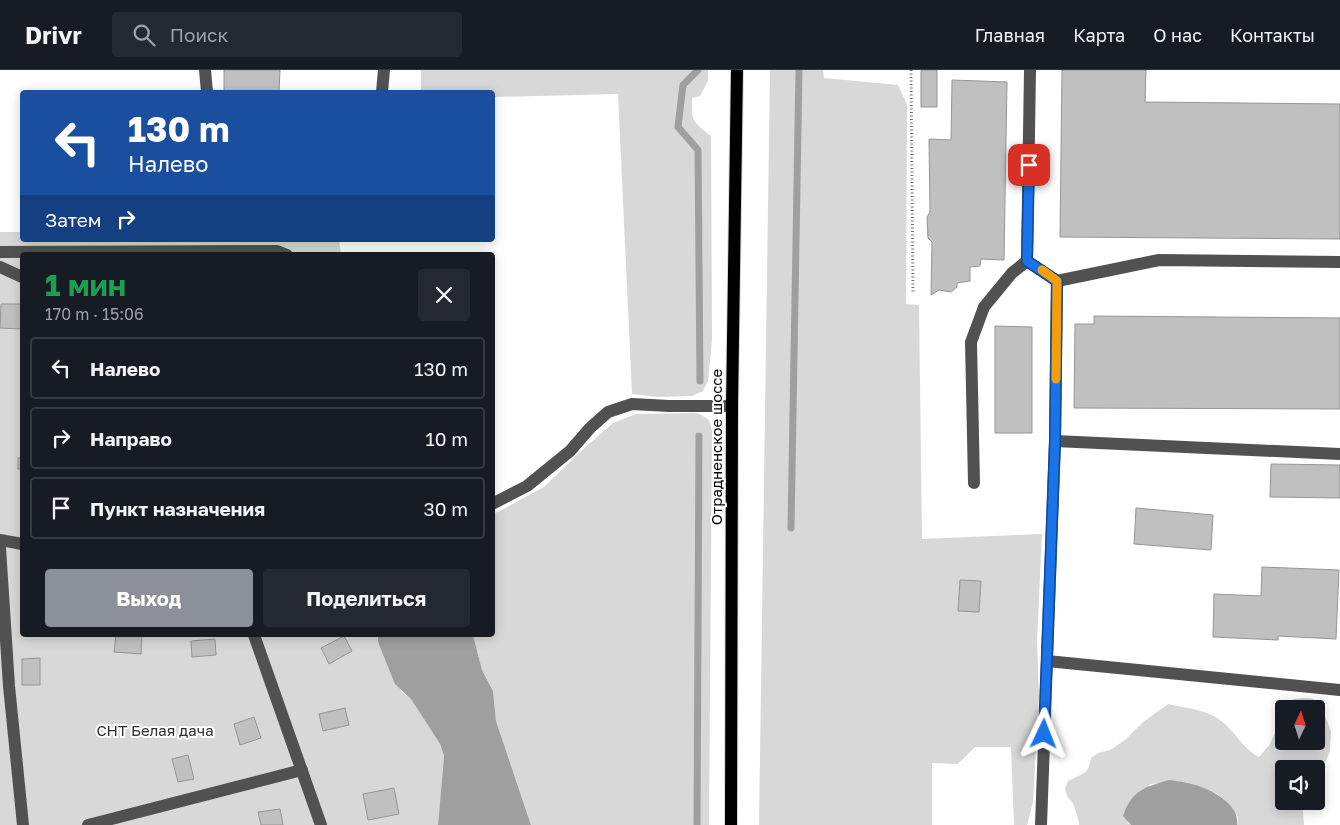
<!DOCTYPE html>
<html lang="ru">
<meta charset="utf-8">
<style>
:root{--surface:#171b24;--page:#242831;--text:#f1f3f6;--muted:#9ea1a6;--line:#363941;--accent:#8c9099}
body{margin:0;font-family:"Golos Text",sans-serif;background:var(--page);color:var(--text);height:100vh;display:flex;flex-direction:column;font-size:19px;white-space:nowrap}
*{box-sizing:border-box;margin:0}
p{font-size:16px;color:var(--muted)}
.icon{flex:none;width:28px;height:28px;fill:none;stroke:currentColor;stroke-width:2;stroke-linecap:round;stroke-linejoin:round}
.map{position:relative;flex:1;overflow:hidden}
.sheet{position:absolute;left:20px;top:182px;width:475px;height:385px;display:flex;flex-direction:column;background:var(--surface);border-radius:5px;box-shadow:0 2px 12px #0003}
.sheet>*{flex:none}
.banner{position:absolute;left:20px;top:20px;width:475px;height:152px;border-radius:5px;box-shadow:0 2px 12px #0003;background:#1a4fa0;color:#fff;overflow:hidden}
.needle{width:32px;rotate:4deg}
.controls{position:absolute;left:1275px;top:630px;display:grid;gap:10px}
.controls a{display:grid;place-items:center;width:50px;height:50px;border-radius:5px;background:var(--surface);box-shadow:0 2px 12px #0003;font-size:25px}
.pin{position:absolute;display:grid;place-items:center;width:42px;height:42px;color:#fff;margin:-21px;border-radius:10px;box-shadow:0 2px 8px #0006}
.me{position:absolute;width:55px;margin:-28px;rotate:2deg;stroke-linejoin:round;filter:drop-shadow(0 0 4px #0008)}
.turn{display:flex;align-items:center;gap:18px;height:105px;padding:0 25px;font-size:22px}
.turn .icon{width:65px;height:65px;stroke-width:2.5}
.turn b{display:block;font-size:35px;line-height:42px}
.then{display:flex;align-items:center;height:48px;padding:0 25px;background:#0003;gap:10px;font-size:19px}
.round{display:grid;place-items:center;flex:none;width:52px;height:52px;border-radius:5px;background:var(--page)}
.headline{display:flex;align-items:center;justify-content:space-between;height:85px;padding:0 25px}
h1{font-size:30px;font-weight:700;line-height:38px;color:#1e9e55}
.action{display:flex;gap:10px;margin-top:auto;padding:10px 25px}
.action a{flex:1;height:58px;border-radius:5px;background:var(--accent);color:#fff;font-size:20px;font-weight:700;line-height:58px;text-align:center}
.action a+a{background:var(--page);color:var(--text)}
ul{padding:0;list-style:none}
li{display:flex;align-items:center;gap:15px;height:62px;margin:0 10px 8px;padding:0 15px;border:2px solid var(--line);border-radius:5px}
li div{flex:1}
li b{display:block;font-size:19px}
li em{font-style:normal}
header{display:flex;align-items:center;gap:30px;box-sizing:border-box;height:70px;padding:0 25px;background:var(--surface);border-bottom:1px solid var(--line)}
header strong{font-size:24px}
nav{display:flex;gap:28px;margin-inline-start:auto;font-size:18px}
.search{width:350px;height:45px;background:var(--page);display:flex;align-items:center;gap:12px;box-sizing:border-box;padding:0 18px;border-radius:5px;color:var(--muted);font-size:19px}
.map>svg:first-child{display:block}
</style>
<header>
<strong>Drivr</strong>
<div class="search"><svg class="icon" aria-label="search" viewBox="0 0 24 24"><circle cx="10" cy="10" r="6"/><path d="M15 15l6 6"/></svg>Поиск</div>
<nav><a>Главная</a><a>Карта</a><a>О нас</a><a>Контакты</a></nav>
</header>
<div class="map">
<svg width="1340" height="755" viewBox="0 0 1340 755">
<rect width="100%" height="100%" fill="#fff"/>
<g fill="#d8d8d8">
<path d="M421 0H708V11L700 26 692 28C691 52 693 51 711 66L712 270 708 311 703 321 692 326 658 327 632 324 618 24 493 27 492 22H421Z"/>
<polygon points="770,0 823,0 824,8 898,15 907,34 906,234 919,235 922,469 1042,464 1037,572 1039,625 1033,732 1027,755 1014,755 1011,677 975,677 958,694 932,693 932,755 759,755"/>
<polygon points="0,162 22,162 22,170 339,170 341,185 22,185 22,565 378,565 378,572 402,622 411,629 440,674 444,686 438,755 0,755"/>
<polygon points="694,343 700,344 709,350 712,361 709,755 531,755 496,651 493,621 482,600 473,565 492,565 493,443 498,442 544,417 581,381 613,353 636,344"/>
<path d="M1302 628H1311L1320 634 1324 643 1331 661 1330 681 1326 691 1311 699H1284V731H1300L1303 742 1304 755H1237L1238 747 1231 737 1216 723 1159 713 1150 714 1128 753 1131 755H1079L1078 748 1073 733 1067 726 1065 719 1068 711C1083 703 1088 706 1091 688L1098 683 1110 680 1125 670 1143 652 1168 634C1188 639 1210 639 1226 655 1237 665 1245 680 1259 687L1270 674 1284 642V671H1316V639H1285L1293 629Z"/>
</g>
<g fill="#9f9f9f">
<polygon points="378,565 473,565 482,600 493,621 496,651 531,755 438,755 444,686 440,674 411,629 395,614 378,572"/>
<path d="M1169 710C1192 713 1211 717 1229 734 1235 741 1238 746 1237 755H1131L1123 746C1132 720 1145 717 1169 710Z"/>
</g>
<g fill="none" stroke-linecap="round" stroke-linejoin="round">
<g stroke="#9f9f9f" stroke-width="7">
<polyline points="698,0 683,15 678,57 698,80 700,311"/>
<polyline points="791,458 799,0"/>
<polyline points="697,755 699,366"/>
</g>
</g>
<g fill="#c0c0c0" stroke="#959595">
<polygon points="224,0 280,0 279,22 224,22"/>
<rect x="921" y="0" width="16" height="37"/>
<polygon points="1062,0 1146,0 1145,32 1340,34 1340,169 1060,167"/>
<polygon points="952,10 1007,12 1004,190 981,189 980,196 970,197 970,211 957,213 957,217 951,222 939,220 931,225 932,172 928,168 927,147 930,142 929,69 951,70"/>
<polygon points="1,234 22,234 22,259 0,258"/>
<polygon points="1094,246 1340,248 1340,339 1074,338 1075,254 1094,254"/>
<polygon points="995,256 1032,257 1032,363 995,363"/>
<rect x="18" y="388" width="4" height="11"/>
<polygon points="1271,394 1340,395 1340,428 1270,427"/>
<polygon points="1136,438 1213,445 1211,480 1134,474"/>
<polygon points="1262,497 1339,500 1336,569 1278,566 1278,570 1213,567 1214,524 1261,526"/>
<polygon points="960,510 981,511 979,542 958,541"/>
<polygon points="116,565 142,565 141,584 114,582"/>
<polygon points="344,566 352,581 329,594 321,578"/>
<polygon points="215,569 216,585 192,587 191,571"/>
<polygon points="40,588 40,615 22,615 22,589"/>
<polygon points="345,638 349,655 323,661 319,644"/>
<polygon points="254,647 261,668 240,675 234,654"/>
<polygon points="188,685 194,709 178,712 172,689"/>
<polygon points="394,718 399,744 368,750 363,724"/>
<polygon points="280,739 283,755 261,755 258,742"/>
</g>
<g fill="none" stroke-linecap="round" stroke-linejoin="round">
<defs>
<polyline id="major" points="731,755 732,336 737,0"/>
</defs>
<use href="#major" stroke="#dbdbdb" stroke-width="14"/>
<polyline stroke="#737373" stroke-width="3" stroke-dasharray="1 2.5" stroke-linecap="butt" points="911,0 913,223"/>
<g stroke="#515151" stroke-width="12">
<polyline points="205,0 207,22"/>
<polyline points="1030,0 1027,191 1057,211 1055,371 1041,755"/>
<polyline points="382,22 384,0"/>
<polyline points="0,182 277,181 287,185"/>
<polyline points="0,197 22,207"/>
<polyline points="1057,211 1159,190 1340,192"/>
<polyline points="1055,371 1340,384"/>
<polyline points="974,413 971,272 984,237 1012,203 1027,191"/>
<polyline points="492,434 527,416 570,381 590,358 608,342 632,334 669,336 732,336"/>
<polyline points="0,470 22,474"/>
<polyline points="0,478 9,616 23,755"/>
<polyline points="254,565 321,755"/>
<polyline points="1047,591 1340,620"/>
<polyline points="88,755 302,700"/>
</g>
<use href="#major" stroke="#000" stroke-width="12"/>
</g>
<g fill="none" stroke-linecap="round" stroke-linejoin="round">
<defs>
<polyline id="route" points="1029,95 1027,191 1057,211 1055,371 1044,664"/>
</defs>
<use href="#route" stroke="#114b97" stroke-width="12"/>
<use href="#route" stroke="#1a73e8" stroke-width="9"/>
<polyline stroke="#f59e0b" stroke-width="9" points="1042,200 1057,211 1056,309"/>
</g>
<g text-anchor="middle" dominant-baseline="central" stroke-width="4" stroke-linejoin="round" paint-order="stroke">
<g font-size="15" fill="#000" stroke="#fff">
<text transform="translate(716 377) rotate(-90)">Отрадненское шоссе</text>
</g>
<g font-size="15" fill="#2f2f2f" stroke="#fff">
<text x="155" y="660">СНТ Белая дача</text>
</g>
</g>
</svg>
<div class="controls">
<a><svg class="needle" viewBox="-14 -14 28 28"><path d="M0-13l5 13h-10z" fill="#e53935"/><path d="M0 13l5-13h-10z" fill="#9ea1a6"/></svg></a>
<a><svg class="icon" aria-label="sound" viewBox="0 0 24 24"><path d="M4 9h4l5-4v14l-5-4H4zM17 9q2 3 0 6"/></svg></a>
</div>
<div class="pin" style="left:1029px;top:95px;background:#d93025"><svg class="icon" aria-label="arrive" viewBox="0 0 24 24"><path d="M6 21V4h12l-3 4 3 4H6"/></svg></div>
<svg class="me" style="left:1044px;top:664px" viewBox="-20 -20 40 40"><path d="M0-17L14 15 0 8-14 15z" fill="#1a73e8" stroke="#fff" stroke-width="4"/></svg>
<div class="banner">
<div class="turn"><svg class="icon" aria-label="left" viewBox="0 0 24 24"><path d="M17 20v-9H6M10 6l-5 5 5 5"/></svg><div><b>130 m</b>Налево</div></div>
<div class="then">Затем<svg class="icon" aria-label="right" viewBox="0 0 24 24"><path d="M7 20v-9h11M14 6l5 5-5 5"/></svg></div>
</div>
<section class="sheet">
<div class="headline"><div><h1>1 мин</h1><p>170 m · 15:06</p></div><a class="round"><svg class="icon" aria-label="close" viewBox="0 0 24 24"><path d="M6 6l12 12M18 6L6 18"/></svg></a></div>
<ul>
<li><svg class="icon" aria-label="left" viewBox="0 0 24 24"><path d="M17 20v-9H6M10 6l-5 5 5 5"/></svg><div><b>Налево</b></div><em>130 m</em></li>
<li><svg class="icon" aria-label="right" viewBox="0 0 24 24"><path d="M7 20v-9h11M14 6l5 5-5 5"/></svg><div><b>Направо</b></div><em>10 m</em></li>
<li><svg class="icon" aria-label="arrive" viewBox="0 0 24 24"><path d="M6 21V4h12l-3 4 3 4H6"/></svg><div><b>Пункт назначения</b></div><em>30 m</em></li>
</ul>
<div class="action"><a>Выход</a><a>Поделиться</a></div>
</section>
</div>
